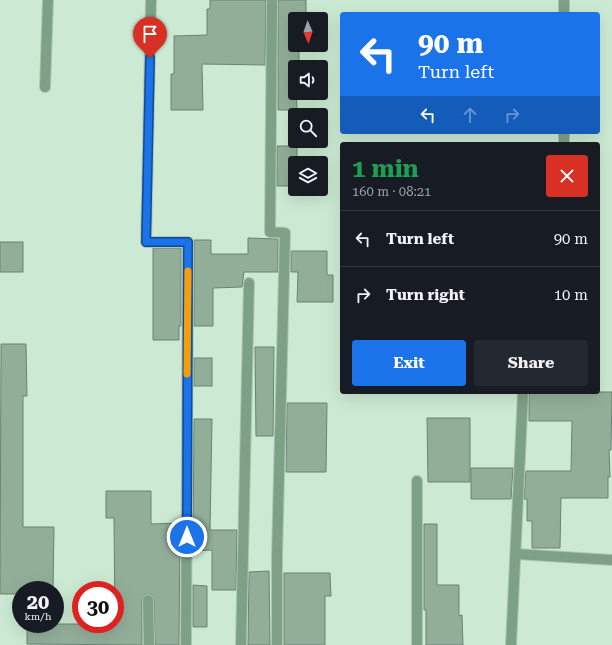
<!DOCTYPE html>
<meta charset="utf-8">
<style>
:root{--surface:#171b24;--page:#242831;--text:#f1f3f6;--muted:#9ea1a6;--line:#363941;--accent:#1a73e8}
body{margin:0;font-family:"Roboto Serif",serif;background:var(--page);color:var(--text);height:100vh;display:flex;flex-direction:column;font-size:15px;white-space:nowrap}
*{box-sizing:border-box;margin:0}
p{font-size:13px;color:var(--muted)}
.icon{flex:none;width:22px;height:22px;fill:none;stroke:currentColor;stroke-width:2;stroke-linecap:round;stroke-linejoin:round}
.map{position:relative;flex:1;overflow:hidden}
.panel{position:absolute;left:340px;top:142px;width:260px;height:252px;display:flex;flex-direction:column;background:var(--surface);border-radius:4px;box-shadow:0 4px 16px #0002}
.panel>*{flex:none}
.top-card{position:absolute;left:340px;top:12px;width:260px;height:122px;border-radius:4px;box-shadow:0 4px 16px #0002;background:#1a73e8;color:#fff;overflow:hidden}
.needle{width:26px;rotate:178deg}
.buttons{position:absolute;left:288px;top:12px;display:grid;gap:8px}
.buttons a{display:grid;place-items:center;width:40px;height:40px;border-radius:4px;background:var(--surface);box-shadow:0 4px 16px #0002;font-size:20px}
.speed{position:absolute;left:12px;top:581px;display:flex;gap:8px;font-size:20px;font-weight:700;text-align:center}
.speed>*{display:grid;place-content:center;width:52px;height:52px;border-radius:50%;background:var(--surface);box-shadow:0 4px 16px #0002;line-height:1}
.speed small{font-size:10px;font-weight:400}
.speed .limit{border:6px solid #d22;background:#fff;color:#111}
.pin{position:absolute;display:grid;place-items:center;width:34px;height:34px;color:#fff;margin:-41px -17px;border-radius:50% 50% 50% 0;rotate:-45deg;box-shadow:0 0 4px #0007}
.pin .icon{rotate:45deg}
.me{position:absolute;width:44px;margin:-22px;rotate:0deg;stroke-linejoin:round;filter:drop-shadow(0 0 3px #0008)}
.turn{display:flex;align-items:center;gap:14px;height:84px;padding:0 12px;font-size:18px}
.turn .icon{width:52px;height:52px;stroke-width:2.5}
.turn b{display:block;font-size:28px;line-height:34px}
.lanes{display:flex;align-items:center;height:38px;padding:0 12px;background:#0003;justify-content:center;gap:20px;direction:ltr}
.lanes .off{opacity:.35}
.round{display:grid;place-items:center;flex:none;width:42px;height:42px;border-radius:4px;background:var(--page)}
.overview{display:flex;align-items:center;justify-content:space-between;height:68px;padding:0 12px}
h1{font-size:24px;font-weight:700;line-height:30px;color:#1e9e55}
.cta{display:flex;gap:8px;margin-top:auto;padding:8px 12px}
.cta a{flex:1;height:46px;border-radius:4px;background:var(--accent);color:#fff;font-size:16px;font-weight:700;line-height:46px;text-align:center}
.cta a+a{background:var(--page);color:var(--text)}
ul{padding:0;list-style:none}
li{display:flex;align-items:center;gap:12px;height:56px;padding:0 12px;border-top:1px solid var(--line)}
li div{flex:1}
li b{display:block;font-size:15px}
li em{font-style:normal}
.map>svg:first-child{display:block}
</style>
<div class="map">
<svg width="612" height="645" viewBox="0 0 612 645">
<rect width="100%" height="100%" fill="#ccead3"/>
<g fill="#92ae99" stroke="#698470">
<polygon points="210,0 266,0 265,65 202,64 203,110 171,110 171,74 174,74 174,36 207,35 207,9 210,9"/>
<polygon points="278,0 306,0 306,19 295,19 295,45 299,45 299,67 295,67 297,110 278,110"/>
<polygon points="277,146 297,146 297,163 295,163 295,186 277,186"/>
<polygon points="248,238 278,239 278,272 244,272 242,287 213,288 213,326 194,326 194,240 211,240 211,254 248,254"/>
<rect x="0" y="242" width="23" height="30"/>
<polygon points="153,248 181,248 181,326 179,326 179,340 153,340"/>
<polygon points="291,251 327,251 327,275 333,275 333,302 297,302 298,272 291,272"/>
<polygon points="1,344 26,344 27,396 23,396 23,527 54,527 53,590 21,590 21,594 0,594"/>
<polygon points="255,347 274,347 273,436 256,436"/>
<rect x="194" y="358" width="18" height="28"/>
<polygon points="529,392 612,392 611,450 609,450 610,477 608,477 608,498 561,498 560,548 532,548 532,521 527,521 527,499 524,499 526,471 571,471 572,421 529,421"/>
<polygon points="287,403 327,403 326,472 286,472"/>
<polygon points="427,418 470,418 470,482 428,482"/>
<polygon points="194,419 212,419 210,530 237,530 236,590 212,590 212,550 193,551"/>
<polygon points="471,468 513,468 511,499 471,499"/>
<polygon points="106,491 151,491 151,524 180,523 179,645 155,645 154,600 153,596 148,594 144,595 142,600 142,645 27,644 27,624 115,624 114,518 106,518"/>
<polygon points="424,524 437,524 437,585 459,585 459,616 462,615 463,645 426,645 426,610 424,610"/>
<polygon points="269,571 270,645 248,645 249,572"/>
<polygon points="284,573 330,573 331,596 325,596 325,645 284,645"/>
<polygon points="193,585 207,586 207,627 193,627"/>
</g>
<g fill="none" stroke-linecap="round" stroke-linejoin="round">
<defs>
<g id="minor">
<polyline points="151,0 146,242 188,242 186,645"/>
<polyline points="272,0 270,232 285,233 277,556 277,645"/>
<polyline points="564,0 564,14"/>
<polyline points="45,87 48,0"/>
<polyline points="564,132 564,144"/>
<polyline points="516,554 612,560"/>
<polyline points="148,600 149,645"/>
<polyline points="241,645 249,283"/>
<polyline points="417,645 417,481"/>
<polyline points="511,645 523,392"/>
</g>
</defs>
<use href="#minor" stroke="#acc6b2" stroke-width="12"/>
<use href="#minor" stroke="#7ea087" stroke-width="10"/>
</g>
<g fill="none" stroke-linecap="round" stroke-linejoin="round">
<defs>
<polyline id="route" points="150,58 146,242 188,242 187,537"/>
</defs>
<use href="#route" stroke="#114b97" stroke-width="10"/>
<use href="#route" stroke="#1a73e8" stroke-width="7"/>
<polyline stroke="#f59e0b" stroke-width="7" points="187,374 188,271"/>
</g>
</svg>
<div class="buttons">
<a><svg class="needle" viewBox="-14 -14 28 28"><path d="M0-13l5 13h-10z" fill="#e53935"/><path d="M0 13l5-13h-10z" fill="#9ea1a6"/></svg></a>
<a><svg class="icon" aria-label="sound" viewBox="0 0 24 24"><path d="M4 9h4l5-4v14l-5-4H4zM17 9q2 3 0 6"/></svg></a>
<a><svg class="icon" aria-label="search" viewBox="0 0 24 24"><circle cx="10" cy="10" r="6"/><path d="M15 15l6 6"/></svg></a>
<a><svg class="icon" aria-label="layers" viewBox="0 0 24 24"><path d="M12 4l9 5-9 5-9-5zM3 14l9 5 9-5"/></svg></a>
</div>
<div class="speed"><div>20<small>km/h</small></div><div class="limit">30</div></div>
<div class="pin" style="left:150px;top:58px;background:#d93025"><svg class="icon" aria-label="arrive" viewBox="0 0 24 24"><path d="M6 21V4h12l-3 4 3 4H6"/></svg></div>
<svg class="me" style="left:187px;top:537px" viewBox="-20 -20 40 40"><circle r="17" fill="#1a73e8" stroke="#fff" stroke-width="3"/><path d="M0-11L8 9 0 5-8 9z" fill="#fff"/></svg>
<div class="top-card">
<div class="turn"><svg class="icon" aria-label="left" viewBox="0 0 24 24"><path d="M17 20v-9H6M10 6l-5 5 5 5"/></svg><div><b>90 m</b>Turn left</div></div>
<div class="lanes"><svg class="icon" aria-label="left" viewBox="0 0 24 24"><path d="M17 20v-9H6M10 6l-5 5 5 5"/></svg><svg class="icon off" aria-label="ahead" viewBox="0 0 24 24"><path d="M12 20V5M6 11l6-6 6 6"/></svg><svg class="icon off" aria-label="right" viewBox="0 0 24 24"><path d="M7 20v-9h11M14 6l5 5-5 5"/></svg></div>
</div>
<section class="panel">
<div class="overview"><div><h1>1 min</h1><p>160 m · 08:21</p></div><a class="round" style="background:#d93025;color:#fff"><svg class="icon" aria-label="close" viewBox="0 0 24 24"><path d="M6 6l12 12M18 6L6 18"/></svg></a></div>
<ul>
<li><svg class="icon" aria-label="left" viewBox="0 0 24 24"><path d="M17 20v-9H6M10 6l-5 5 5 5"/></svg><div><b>Turn left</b></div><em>90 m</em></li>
<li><svg class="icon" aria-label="right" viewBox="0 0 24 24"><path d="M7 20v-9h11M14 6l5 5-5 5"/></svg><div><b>Turn right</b></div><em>10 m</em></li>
</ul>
<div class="cta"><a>Exit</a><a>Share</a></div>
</section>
</div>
